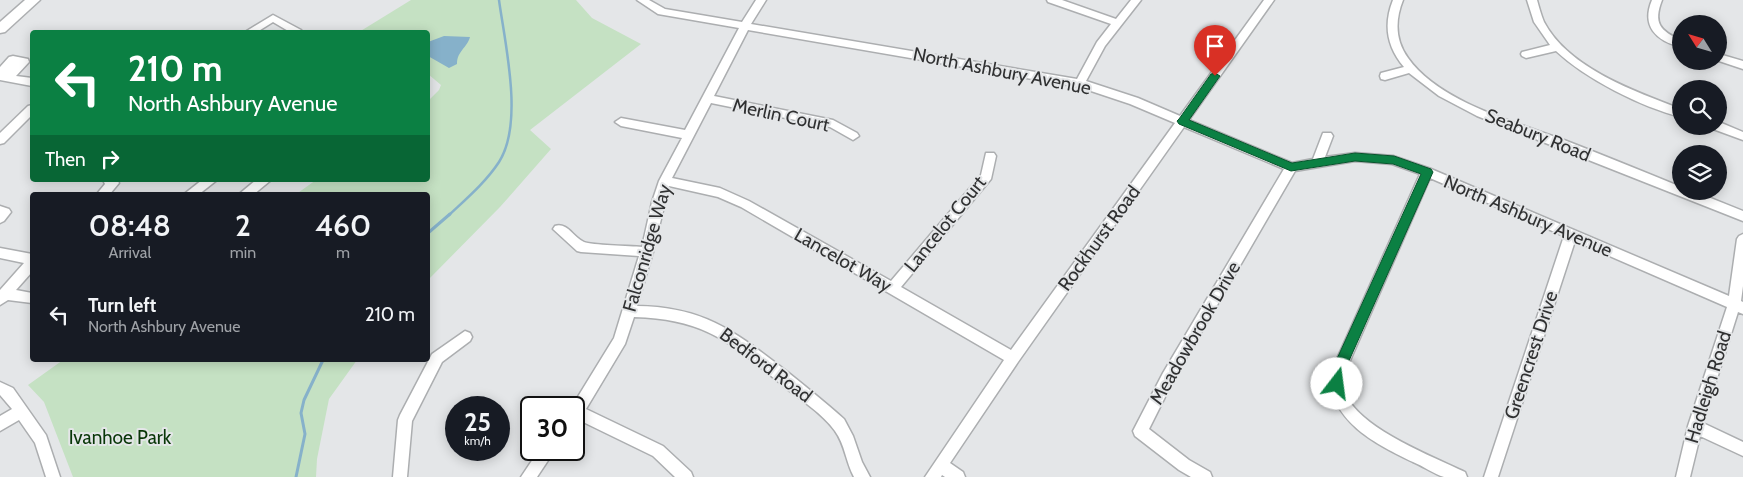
<!DOCTYPE html>
<style>
:root{--surface:#171b24;--page:#242831;--text:#f1f3f6;--muted:#9ea1a6}
body{margin:0;font-family:Cabin,sans-serif;background:var(--page);color:var(--text);height:100vh;display:flex;flex-direction:column;font-size:19px;white-space:nowrap}
*{box-sizing:border-box;margin:0}
p{font-size:16px;color:var(--muted)}
.icon{flex:none;width:28px;height:28px;fill:none;stroke:currentColor;stroke-width:2;stroke-linecap:round;stroke-linejoin:round}
.map{position:relative;flex:1;overflow:hidden}
.panel{position:absolute;left:30px;top:192px;width:400px;height:170px;display:flex;flex-direction:column;background:var(--surface);border-radius:5px;box-shadow:0 2px 12px #0003}
.panel>*{flex:none}
.top-card{position:absolute;left:30px;top:30px;width:400px;height:152px;border-radius:5px;box-shadow:0 2px 12px #0003;background:#0b8043;color:#fff;overflow:hidden}
.needle{width:32px;rotate:307deg}
.controls{position:absolute;left:1672px;top:15px;display:grid;gap:10px}
.controls a{display:grid;place-items:center;width:55px;height:55px;border-radius:50%;background:var(--surface);box-shadow:0 2px 12px #0003;font-size:25px}
.speed{position:absolute;left:445px;top:396px;display:flex;gap:10px;font-size:25px;font-weight:700;text-align:center}
.speed>*{display:grid;place-content:center;width:65px;height:65px;border-radius:50%;background:var(--surface);box-shadow:0 2px 12px #0003;line-height:1}
.speed small{font-size:12px;font-weight:400}
.speed .limit{border:2px solid #111;border-radius:8px;background:#fff;color:#111}
.pin{position:absolute;display:grid;place-items:center;width:42px;height:42px;color:#fff;margin:-51px -21px;border-radius:50% 50% 50% 0;rotate:-45deg;box-shadow:0 0 5px #0007}
.pin .icon{rotate:45deg}
.me{position:absolute;width:55px;margin:-28px;rotate:15deg;stroke-linejoin:round;filter:drop-shadow(0 0 4px #0008)}
.turn{display:flex;align-items:center;gap:18px;height:105px;padding:0 15px;font-size:22px}
.turn .icon{width:65px;height:65px;stroke-width:2.5}
.turn b{display:block;font-size:35px;line-height:42px}
.then{display:flex;align-items:center;height:48px;padding:0 15px;background:#0003;gap:10px;font-size:19px}
.eta{display:flex;justify-content:space-evenly;align-items:center;height:85px;text-align:center}
.eta b{font-size:30px;font-weight:600;line-height:35px}
ul{padding:0;list-style:none}
li{display:flex;align-items:center;gap:15px;height:75px;padding:0 15px}
li div{flex:1}
li b{display:block;font-size:19px}
li em{font-style:normal}
.map>svg:first-child{display:block}
</style>
<div class="map">
<svg width="1743" height="477" viewBox="0 0 1743 477">
<rect width="100%" height="100%" fill="#e4e6e8"/>
<g fill="#c5e1c3">
<polygon points="411,0 576,0 592,18 641,44 530,130 551,149 500,207 428,280 428,195 295,195 316,180 428,180 428,101 439,90 441,85 428,74 428,32 359,32"/>
<polygon points="63,360 357,360 329,399 317,459 316,477 73,477 44,402 28,385"/>
</g>
<path fill="#86b1ca" d="M444 36 470 37C467 48 457 51 457 64L449 68 428 56V42Z"/>
<g fill="none" stroke-linecap="round" stroke-linejoin="round">
<path stroke="#86b1ca" stroke-width="2.5" d="M449 215C466 199 486 182 499 162 524 123 505 44 499 0"/>
<g stroke="#86b1ca" stroke-width="3">
<polyline points="428,233 450,214"/>
<polyline points="296,477 305,434 301,413 304,400 323,360"/>
</g>
<defs>
<g id="minor">
<path d="M637 0H649L665 9 742 22 756 0H766L751 24 1077 79 1097 42 1111 24 1048 2 1047 0H1062L1116 19 1131 0H1141L1105 46 1086 81 1138 98 1180 116 1264 0H1274L1189 120 1292 163 1313 159 1323 133H1331L1333 136 1325 157 1355 153 1393 156 1431 169 1729 296 1737 239 1739 236 1743 234V286L1741 301 1743 302V314L1738 312 1703 423 1743 442V456L1700 436 1690 477H1676L1688 426 1727 307 1575 241 1498 477H1484L1564 236 1430 178 1345 372C1344 380 1343 391 1348 399 1367 431 1431 456 1465 472L1467 477C1460 477 1451 477 1444 477 1434 474 1423 466 1413 462 1376 444 1327 420 1331 372L1420 174 1392 164 1355 161 1295 171 1173 381 1149 429 1189 460 1210 472 1212 477H1191L1179 470 1135 436 1133 431 1163 373 1284 169 1184 127 1018 362 950 463 963 472 965 477H945L942 475 941 477H925L1004 360 741 207 718 197 669 186 653 252 637 306C704 307 734 331 785 370 805 386 825 402 844 419L853 436 862 462 870 477H854C846 463 845 444 835 431 823 414 802 401 786 388 731 344 708 319 634 317L625 344 586 409 663 446 691 472 693 477H675L653 456 579 420 574 422V408H571L614 338 639 256 581 252 577 251 553 229 555 226C567 222 573 237 584 242 591 245 631 246 642 247L652 202 659 181 682 138 621 126 615 122 621 118 685 130 739 28 658 14ZM748 30 1079 87 1130 104 1175 123 1011 350 901 287 991 179 996 156 994 153H986L981 175 891 281 749 201 720 188 672 178 711 103 830 127 853 140 859 136 857 133 833 120 714 96Z"/>
<path d="M1393 0H1403C1395 20 1395 40 1408 58 1439 102 1515 122 1564 140 1603 155 1642 171 1681 187V191H1693L1743 211V221L1477 116 1439 96 1409 73 1385 80 1381 79 1380 76 1381 73 1404 67C1387 47 1383 25 1393 0Z"/>
<path d="M1527 0H1537C1539 7 1541 15 1544 22 1568 68 1636 92 1681 109V117C1641 107 1586 79 1556 51L1526 58 1522 56 1521 54 1522 52 1550 45 1534 22Z"/>
<path d="M1652 0H1662C1653 23 1660 31 1681 40V47C1656 41 1641 26 1652 0Z"/>
<polygon points="273,15 301,30 302,32 290,32 273,22 257,32 245,32"/>
<polygon points="1719,54 1743,61 1743,69 1719,61"/>
<polygon points="13,56 28,59 29,62 16,76 32,78 32,86 0,80 0,67 9,57"/>
<polygon points="32,105 32,115 4,143 0,144 0,133 28,106"/>
<polygon points="1719,122 1743,132 1743,140 1713,129 1711,126 1719,126"/>
<polygon points="103,180 117,180 119,183 109,195 96,195 105,184"/>
<polygon points="202,180 217,180 198,195 183,195"/>
<polygon points="256,180 271,180 253,195 238,195"/>
<polygon points="0,206 9,209 11,212 4,221 0,223"/>
<polygon points="0,248 32,254 32,272 16,290 32,293 32,303 8,300 0,305 0,290 24,263 0,258"/>
<polygon points="465,331 470,333 472,337 470,341 442,362 412,421 407,477 393,477 398,420 400,415 432,354"/>
<polygon points="0,382 13,388 46,435 60,477 46,477 35,443 19,420 0,431 0,416 12,409 0,395"/>
<polygon points="539,450 555,450 537,477 521,477"/>
</g>
<polygon id="major" points="25,0 40,0 5,32 0,33 0,22"/>
</defs>
<use href="#minor" stroke="#acaeb0" stroke-width="3"/>
<use href="#major" stroke="#acaeb0" stroke-width="3"/>
<use href="#minor" fill="#fff" fill-rule="evenodd"/>
<use href="#major" fill="#fff" fill-rule="evenodd"/>
</g>
<polygon fill="#0b8043" stroke="#07532c" points="1215,73 1220,76 1189,120 1292,163 1355,153 1394,156 1431,169 1433,172 1344,372 1341,388 1337,390 1332,388 1330,384 1331,372 1421,174 1393,164 1355,161 1291,171 1179,124 1177,121 1179,119 1211,74"/>
<g text-anchor="middle" dominant-baseline="central" stroke-width="4" stroke-linejoin="round" paint-order="stroke">
<g font-size="19" fill="#303132" stroke="#e4e6e8">
<text transform="translate(1002 71) rotate(11)">North Ashbury Avenue</text>
<text transform="translate(781 115) rotate(12)">Merlin Court</text>
<text transform="translate(1538 135) rotate(22)">Seabury Road</text>
<text transform="translate(1528 216) rotate(23)">North Ashbury Avenue</text>
<text transform="translate(945 224) rotate(-51)">Lancelot Court</text>
<text transform="translate(1099 238) rotate(-54)">Rockhurst Road</text>
<text transform="translate(647 248) rotate(-74)">Falconridge Way</text>
<text transform="translate(843 260) rotate(30)">Lancelot Way</text>
<text transform="translate(1195 333) rotate(-60)">Meadowbrook Drive</text>
<text transform="translate(1531 355) rotate(-72)">Greencrest Drive</text>
<text transform="translate(766 365) rotate(37)">Bedford Road</text>
<text transform="translate(1708 387) rotate(-73)">Hadleigh Road</text>
</g>
<g font-size="19" fill="#093708" stroke="#e4e6e8">
<text x="120" y="437">Ivanhoe Park</text>
</g>
</g>
</svg>
<div class="controls">
<a><svg class="needle" viewBox="-14 -14 28 28"><path d="M0-13l5 13h-10z" fill="#e53935"/><path d="M0 13l5-13h-10z" fill="#9ea1a6"/></svg></a>
<a><svg class="icon" aria-label="search" viewBox="0 0 24 24"><circle cx="10" cy="10" r="6"/><path d="M15 15l6 6"/></svg></a>
<a><svg class="icon" aria-label="layers" viewBox="0 0 24 24"><path d="M12 4l9 5-9 5-9-5zM3 14l9 5 9-5"/></svg></a>
</div>
<div class="speed"><div>25<small>km/h</small></div><div class="limit">30</div></div>
<div class="pin" style="left:1215px;top:76px;background:#d93025"><svg class="icon" aria-label="arrive" viewBox="0 0 24 24"><path d="M6 21V4h12l-3 4 3 4H6"/></svg></div>
<svg class="me" style="left:1337px;top:384px" viewBox="-20 -20 40 40"><circle r="19" fill="#fff"/><path d="M0-13L10 11 0 6-10 11z" fill="#0b8043"/></svg>
<div class="top-card">
<div class="turn"><svg class="icon" aria-label="left" viewBox="0 0 24 24"><path d="M17 20v-9H6M10 6l-5 5 5 5"/></svg><div><b>210 m</b>North Ashbury Avenue</div></div>
<div class="then">Then<svg class="icon" aria-label="right" viewBox="0 0 24 24"><path d="M7 20v-9h11M14 6l5 5-5 5"/></svg></div>
</div>
<section class="panel">
<div class="eta">
<div><b>08:48</b><p>Arrival</p></div>
<div><b>2</b><p>min</p></div>
<div><b>460</b><p>m</p></div>
</div>
<ul>
<li><svg class="icon" aria-label="left" viewBox="0 0 24 24"><path d="M17 20v-9H6M10 6l-5 5 5 5"/></svg><div><b>Turn left</b><p>North Ashbury Avenue</p></div><em>210 m</em></li>
</ul>
</section>
</div>
